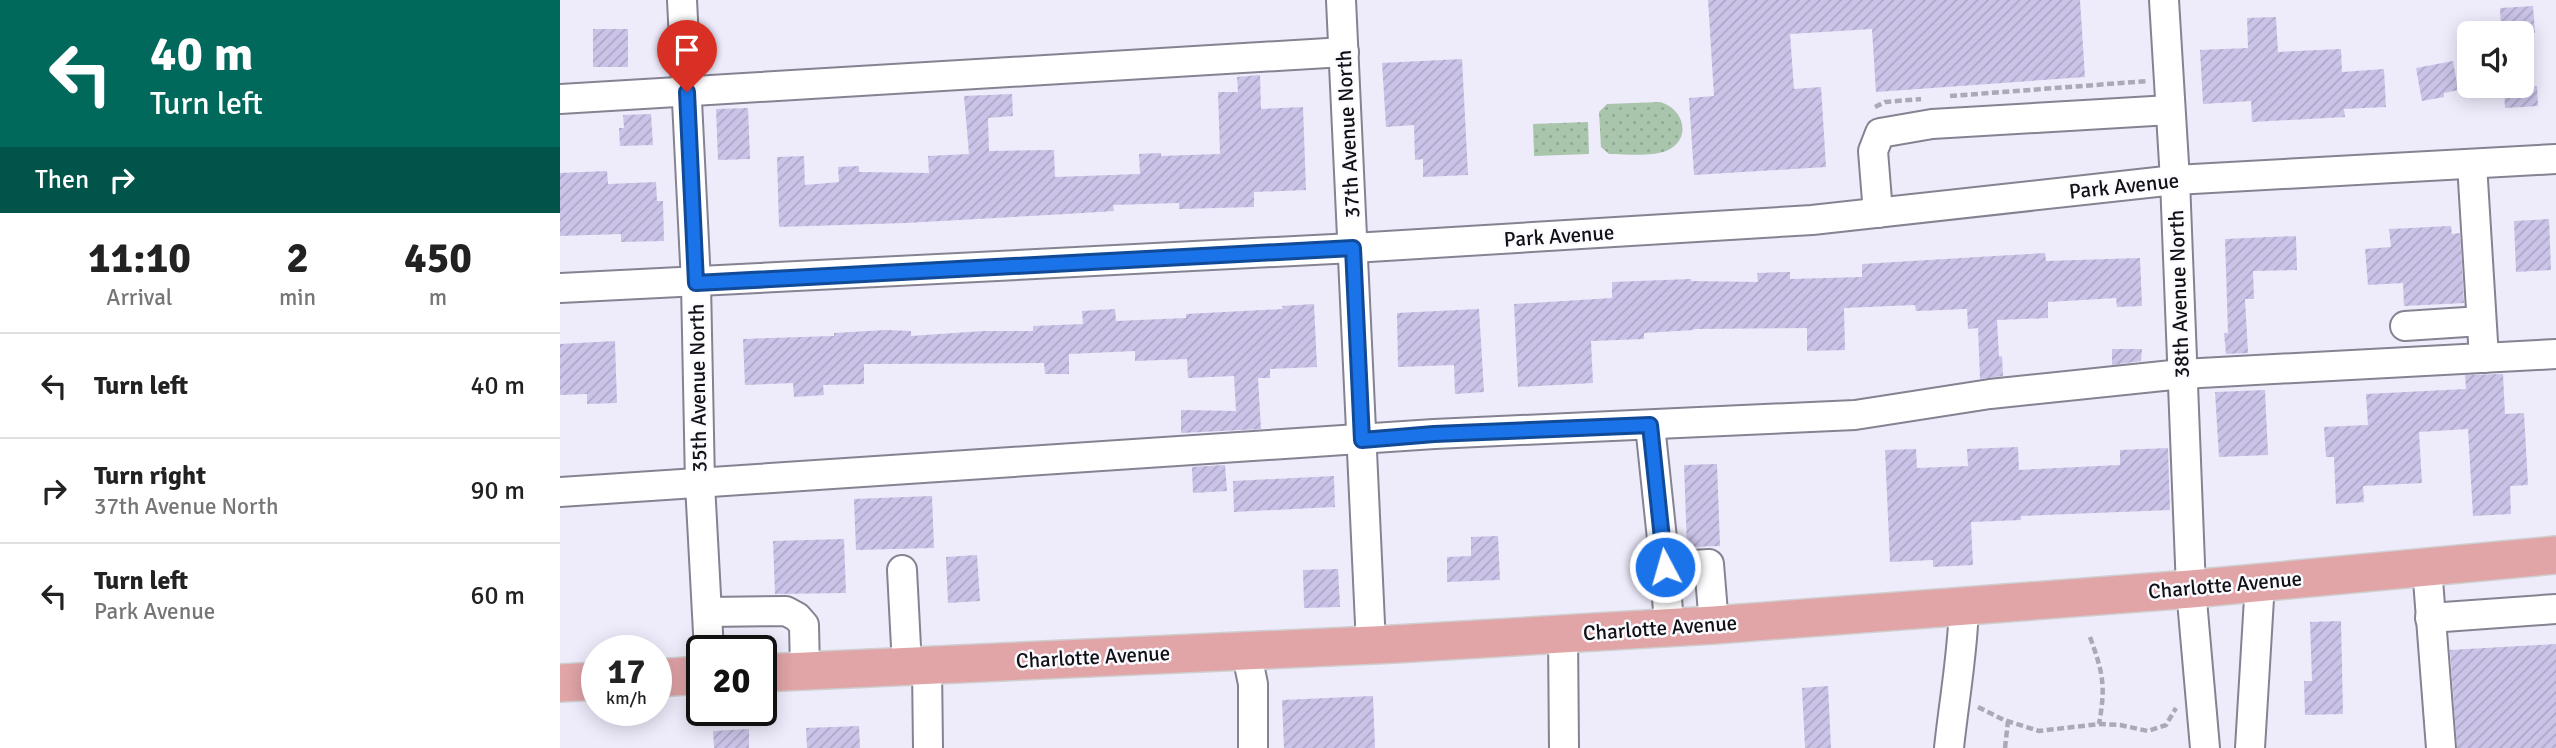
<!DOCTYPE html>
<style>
:root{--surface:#fff;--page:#f6f6f6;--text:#222;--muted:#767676;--line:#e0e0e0}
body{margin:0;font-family:Signika,sans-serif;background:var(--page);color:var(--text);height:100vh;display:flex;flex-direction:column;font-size:26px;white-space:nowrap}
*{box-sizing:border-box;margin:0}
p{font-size:23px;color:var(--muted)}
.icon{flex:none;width:38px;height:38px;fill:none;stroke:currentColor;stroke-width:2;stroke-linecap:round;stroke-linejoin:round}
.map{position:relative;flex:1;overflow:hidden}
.details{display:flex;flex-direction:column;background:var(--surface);width:560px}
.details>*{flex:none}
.banner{background:#00695c;color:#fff;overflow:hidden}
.buttons{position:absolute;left:1897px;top:21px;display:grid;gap:14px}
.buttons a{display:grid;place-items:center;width:77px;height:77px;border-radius:10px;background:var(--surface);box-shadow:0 4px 18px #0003;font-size:35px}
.speed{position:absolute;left:21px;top:635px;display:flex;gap:14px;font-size:35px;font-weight:700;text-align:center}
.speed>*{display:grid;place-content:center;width:91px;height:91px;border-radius:50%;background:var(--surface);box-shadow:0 4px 18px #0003;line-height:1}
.speed small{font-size:18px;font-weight:400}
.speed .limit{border:4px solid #111;border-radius:10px;background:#fff;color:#111}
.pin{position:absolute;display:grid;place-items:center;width:60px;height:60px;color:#fff;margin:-72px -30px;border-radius:50% 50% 50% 0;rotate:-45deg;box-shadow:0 0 7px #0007}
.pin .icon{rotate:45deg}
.me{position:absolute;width:77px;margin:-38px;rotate:354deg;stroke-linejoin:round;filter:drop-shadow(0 0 5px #0008)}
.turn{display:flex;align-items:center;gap:24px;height:147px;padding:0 35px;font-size:32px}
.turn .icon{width:91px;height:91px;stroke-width:2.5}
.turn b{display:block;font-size:49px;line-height:60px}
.then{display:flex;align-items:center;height:66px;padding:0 35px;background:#0003;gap:14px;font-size:26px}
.eta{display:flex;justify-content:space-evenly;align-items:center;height:119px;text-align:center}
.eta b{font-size:42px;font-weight:700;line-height:49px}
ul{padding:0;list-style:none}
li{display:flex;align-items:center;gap:21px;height:105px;padding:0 35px;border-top:2px solid var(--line)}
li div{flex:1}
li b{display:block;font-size:26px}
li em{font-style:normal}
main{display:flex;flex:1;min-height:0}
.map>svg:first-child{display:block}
</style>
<main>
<section class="details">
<div class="banner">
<div class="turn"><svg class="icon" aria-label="left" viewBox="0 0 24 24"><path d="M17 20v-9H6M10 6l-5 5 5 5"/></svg><div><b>40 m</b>Turn left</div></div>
<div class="then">Then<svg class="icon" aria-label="right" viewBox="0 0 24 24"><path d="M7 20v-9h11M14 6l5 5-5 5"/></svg></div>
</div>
<div class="eta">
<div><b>11:10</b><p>Arrival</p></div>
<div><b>2</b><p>min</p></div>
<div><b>450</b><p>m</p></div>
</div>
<ul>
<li><svg class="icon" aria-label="left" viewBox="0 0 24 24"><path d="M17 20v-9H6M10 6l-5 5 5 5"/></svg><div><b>Turn left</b></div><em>40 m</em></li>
<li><svg class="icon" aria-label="right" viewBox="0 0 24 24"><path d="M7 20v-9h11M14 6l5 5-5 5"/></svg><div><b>Turn right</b><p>37th Avenue North</p></div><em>90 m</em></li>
<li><svg class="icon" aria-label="left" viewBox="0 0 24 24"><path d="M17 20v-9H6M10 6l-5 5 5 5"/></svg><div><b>Turn left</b><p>Park Avenue</p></div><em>60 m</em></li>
</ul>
</section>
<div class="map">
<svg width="1996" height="748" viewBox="0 0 1996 748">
<defs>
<pattern id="park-dots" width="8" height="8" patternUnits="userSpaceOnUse" patternTransform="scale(1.75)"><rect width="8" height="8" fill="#a9c6ad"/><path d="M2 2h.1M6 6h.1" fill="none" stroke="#90a994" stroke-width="1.8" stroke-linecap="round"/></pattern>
<pattern id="building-hatch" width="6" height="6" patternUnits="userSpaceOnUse" patternTransform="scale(1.75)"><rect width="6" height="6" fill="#cbc4e8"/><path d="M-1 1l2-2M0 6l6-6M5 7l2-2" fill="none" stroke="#ada7c6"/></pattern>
</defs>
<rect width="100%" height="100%" fill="#eeebfb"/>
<g fill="url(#park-dots)">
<path d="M1100 102C1124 108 1133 140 1106 151 1090 157 1066 154 1049 154L1041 147 1039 112 1047 104Z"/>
<polygon points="1028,122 1029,154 974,156 973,124"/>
</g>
<g fill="url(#building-hatch)">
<polygon points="1148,0 1520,0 1525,77 1316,92 1312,29 1230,34 1234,89 1261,87 1266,167 1134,175 1129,98 1154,96"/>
<polygon points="1973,6 1975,33 1941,33 1940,8"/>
<polygon points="1716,17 1718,52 1781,49 1782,72 1824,69 1826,107 1784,109 1785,117 1692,122 1691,101 1643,104 1640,50 1688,48 1687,18"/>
<rect x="33" y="29" width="35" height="38"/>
<polygon points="902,59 908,175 863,177 863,159 855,160 854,125 826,127 822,63"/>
<polygon points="1893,61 1898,90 1884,93 1884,97 1862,101 1856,68"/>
<polygon points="700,75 701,109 743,107 746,190 694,192 694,207 619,209 619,203 553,205 554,211 506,214 345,223 219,227 217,157 244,156 245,185 279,182 278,167 299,166 299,172 369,173 368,156 409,154 404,96 452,94 453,116 428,118 429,151 494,150 495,177 580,174 579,154 601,153 601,156 660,154 658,92 678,92 677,77"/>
<polygon points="1944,86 1977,86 1978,106 1945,108"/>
<polygon points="188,108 190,159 158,160 156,109"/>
<polygon points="91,114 93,145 60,146 59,128 64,128 63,115"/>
<polygon points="47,171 48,184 96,182 97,201 103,201 104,241 61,242 61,234 0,236 0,173"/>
<polygon points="1989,219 1991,270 1956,272 1954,221"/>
<polygon points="1891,226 1892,234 1900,233 1904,303 1844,306 1843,283 1808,285 1805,249 1831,247 1829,229"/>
<polygon points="1736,236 1737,270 1693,271 1694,299 1685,299 1688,353 1666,354 1664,333 1668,333 1665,239"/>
<polygon points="1485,253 1486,261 1580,258 1582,306 1557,307 1556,298 1488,302 1488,318 1437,320 1439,357 1442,356 1443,376 1420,379 1418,328 1408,329 1407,309 1356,311 1355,305 1284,308 1285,350 1247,351 1247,328 1133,329 1134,330 1084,333 1084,339 1031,341 1033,383 958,387 954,304 1052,298 1052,282 1131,279 1131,281 1198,282 1197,273 1230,272 1230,279 1302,277 1302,264"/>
<polygon points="754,304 757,367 710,369 710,378 698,378 701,429 621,433 621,410 676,411 674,376 628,378 627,359 575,361 575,351 509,354 509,374 485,374 484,363 304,364 304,384 263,385 264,395 234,397 233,383 185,385 183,339 274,336 274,333 326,330 351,331 351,336 423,331 473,331 473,326 523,324 522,311 555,309 556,321 626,318 626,314 723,309 722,306"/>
<polygon points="919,309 924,392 895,394 894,365 838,367 837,313"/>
<polygon points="55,341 57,403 27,404 27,394 0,395 0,344"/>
<polygon points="1552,349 1582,349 1581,361 1552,365"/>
<polygon points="1943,374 1945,414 1964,413 1968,485 1950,486 1951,514 1913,516 1908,429 1859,432 1862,483 1803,486 1804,502 1776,504 1774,457 1766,457 1764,427 1808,425 1806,394 1906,389 1905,375"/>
<polygon points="1705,390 1708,455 1659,457 1655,392"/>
<polygon points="1458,447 1459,470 1560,465 1560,450 1608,448 1610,510 1461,516 1461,520 1411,522 1413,565 1373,567 1373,560 1330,562 1325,450 1356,449 1357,468 1408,466 1407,449"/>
<polygon points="1157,464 1160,546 1127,547 1124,465"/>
<polygon points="665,465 667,491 633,493 632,467"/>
<polygon points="774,476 775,507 674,512 673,481"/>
<polygon points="372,496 374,548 296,550 294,499"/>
<polygon points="938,536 940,580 887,582 887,557 911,556 911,537"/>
<polygon points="284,539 286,593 215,594 213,541"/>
<polygon points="417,555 420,601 388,603 386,557"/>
<polygon points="778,569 780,607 744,608 743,570"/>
<polygon points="1781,621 1783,714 1745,715 1744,681 1752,681 1750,622"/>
<polygon points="1996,644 1996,748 1897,748 1890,650"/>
<polygon points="1268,686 1271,748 1245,748 1242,688"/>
<polygon points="813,696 815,748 724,748 722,700"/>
<polygon points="299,726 300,748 247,748 246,728"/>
<polygon points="189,729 189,748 154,748 153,731"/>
</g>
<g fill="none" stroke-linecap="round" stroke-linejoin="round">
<defs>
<g id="minor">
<polyline points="122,0 136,283 140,484 149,651"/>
<polyline points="781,0 811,645"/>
<polyline points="1604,0 1615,180 1631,589 1645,748"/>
<polyline points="0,99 784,52"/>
<polyline points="1912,164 1924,358"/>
<polyline points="1318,213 1313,151 1320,133 1372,124 1610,110"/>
<polyline points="0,288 793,248 1252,220 1615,180 1996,159"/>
<polyline points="1845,326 1921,321"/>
<polyline points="1090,425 1105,567"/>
<polyline points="0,492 874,434 1295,415 1430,394 1622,374 1996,354"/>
<polyline points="1867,567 1881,748"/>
<polyline points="342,570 347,666"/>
<polyline points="147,612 226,611 237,617 244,625 245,670"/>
<polyline points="1870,618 1996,609"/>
<polyline points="1109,627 1105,567 1149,564 1154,625"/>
<polyline points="1003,634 1004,748"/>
<polyline points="686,650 693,684 693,748"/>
<polyline points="367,666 368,748"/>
<path d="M1389 748C1394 700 1403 653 1404 605"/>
<polyline points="1690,748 1700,582"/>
</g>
<g id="major">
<polyline points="201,673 835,644 1154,625 1631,589 1996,555"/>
<polyline points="96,678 142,675"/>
<polyline points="0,683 37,681"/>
</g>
</defs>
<use href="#minor" stroke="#858291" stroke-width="32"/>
<use href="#major" stroke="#cfcfd0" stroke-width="40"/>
<g stroke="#aba9b6" stroke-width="4.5" stroke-dasharray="7 3.5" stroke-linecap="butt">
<polyline points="1390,96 1588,81"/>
<polyline points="1315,107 1325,102 1361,99"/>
<path d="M1530 637C1543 673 1546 686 1539 724"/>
<polyline points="1418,707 1444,720 1479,731 1539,724 1560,725 1588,731 1606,725 1616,708"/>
<polyline points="1445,748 1448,721"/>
</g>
<use href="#minor" stroke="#fff" stroke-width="28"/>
<use href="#major" stroke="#e1a4a7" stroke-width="37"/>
</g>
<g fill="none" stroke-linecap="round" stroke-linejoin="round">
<defs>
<polyline id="route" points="127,92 136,283 793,248 802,440 874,434 1090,425 1105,567"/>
</defs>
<use href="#route" stroke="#114b97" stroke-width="18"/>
<use href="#route" stroke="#1a73e8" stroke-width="12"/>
</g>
<g text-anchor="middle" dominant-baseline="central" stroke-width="5" stroke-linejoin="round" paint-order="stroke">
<g font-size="21" fill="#111015" stroke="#fbfafe">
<text transform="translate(788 134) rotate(-93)">37th Avenue North</text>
<text transform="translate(1564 186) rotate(-6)">Park Avenue</text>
<text transform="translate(999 236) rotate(-4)">Park Avenue</text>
<text transform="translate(1619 294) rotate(-92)">38th Avenue North</text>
<text transform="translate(138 388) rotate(-91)">35th Avenue North</text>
<text transform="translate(1665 585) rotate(-5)">Charlotte Avenue</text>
<text transform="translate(1100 628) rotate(-4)">Charlotte Avenue</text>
<text transform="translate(533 657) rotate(-3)">Charlotte Avenue</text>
</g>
</g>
</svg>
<div class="buttons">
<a><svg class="icon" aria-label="sound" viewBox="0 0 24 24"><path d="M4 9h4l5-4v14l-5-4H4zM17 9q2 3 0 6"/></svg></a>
</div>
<div class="speed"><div>17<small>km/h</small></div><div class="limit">20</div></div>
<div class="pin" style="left:127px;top:92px;background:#d93025"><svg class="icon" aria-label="arrive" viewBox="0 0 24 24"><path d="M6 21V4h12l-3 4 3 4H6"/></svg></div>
<svg class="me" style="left:1105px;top:567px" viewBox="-20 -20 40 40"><circle r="17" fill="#1a73e8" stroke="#fff" stroke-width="3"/><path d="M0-11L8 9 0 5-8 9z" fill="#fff"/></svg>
</div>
</main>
